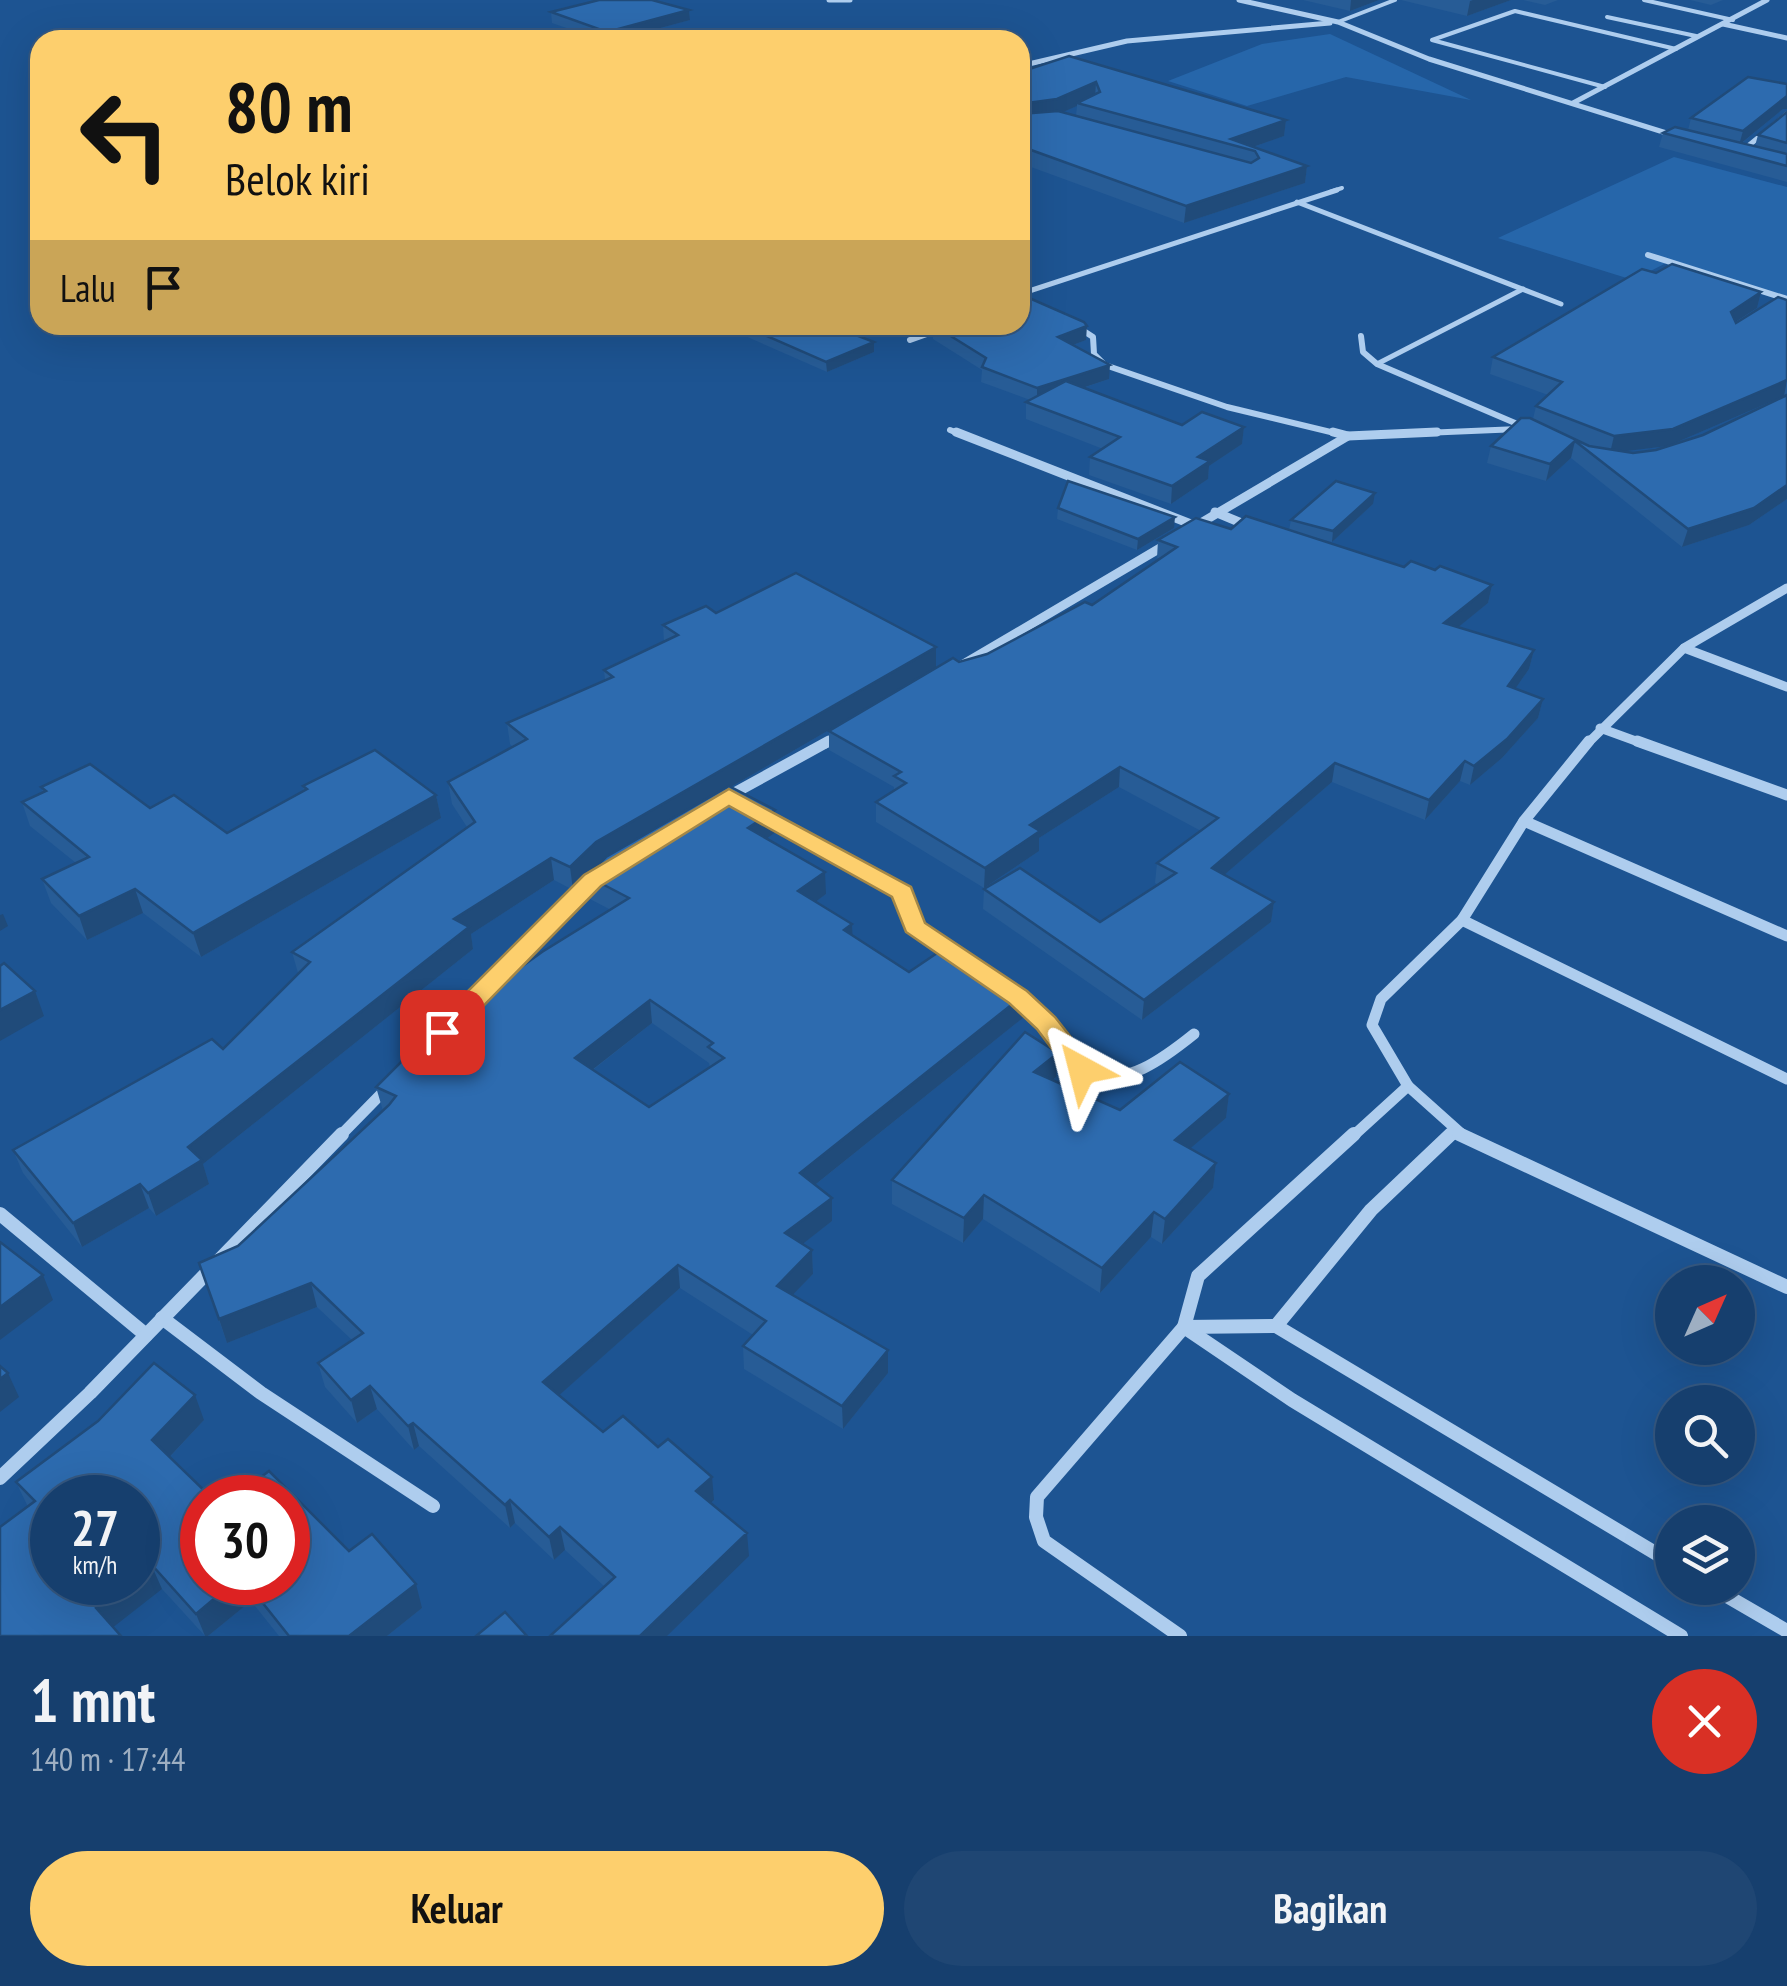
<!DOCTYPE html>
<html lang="id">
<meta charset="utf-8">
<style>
:root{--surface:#163f6e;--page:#1f4673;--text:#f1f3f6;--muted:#9eafc2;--line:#355881;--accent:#fdcf6d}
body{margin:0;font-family:"PT Sans Narrow",sans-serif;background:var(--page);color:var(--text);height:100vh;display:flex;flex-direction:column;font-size:38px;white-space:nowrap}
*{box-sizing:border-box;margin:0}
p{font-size:32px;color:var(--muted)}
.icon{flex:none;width:55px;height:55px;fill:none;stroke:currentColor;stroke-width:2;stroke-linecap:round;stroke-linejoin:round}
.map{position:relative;height:1636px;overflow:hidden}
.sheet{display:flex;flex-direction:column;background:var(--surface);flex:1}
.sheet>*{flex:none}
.guide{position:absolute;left:30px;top:30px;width:1000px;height:305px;border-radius:30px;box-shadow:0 10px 40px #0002,0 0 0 2px var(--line);background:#fdcf6d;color:#111;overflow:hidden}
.needle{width:65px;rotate:45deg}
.buttons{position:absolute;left:1655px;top:1265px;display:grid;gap:20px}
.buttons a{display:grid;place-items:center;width:100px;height:100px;border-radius:50%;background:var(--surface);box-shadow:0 10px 40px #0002,0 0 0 2px var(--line);font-size:50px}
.speed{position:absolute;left:30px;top:1475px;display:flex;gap:20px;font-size:50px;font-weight:700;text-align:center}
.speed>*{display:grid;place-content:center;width:130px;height:130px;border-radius:50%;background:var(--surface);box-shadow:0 10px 40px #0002,0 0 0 2px var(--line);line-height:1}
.speed small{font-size:25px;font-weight:400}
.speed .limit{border:15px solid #d22;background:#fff;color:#111}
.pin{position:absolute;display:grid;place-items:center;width:85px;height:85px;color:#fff;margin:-42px;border-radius:20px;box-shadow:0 5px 15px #0006}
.me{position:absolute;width:110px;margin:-55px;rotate:322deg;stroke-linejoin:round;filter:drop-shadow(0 0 8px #0008)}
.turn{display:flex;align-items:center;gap:35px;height:210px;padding:0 30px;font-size:45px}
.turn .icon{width:130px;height:130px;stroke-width:2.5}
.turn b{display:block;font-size:70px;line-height:85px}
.then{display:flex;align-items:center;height:95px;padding:0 30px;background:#0003;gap:20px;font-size:38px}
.round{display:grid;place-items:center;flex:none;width:105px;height:105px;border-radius:52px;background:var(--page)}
.head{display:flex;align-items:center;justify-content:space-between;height:170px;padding:0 30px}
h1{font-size:60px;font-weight:800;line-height:75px}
.button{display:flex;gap:20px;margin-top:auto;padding:20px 30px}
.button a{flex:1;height:115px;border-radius:60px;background:var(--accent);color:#111;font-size:40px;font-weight:800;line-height:115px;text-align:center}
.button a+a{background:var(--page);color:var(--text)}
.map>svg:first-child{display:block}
</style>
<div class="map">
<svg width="1787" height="1636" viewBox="0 0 1787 1636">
<rect width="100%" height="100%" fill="#1d5492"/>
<g fill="#2666aa">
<polygon points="1330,34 1471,100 1346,77 1247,106 1168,81 1262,44"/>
<polygon points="1674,157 1787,187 1787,299 1670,261 1633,280 1498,238"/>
</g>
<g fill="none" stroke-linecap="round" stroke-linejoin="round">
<g stroke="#aecdee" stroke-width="4">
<polyline points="1644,0 1733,20"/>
<polyline points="1607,17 1696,36"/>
<polyline points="1338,22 1395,0"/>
<polyline points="1605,87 1432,40 1515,11 1676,49"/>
<polyline points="1330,192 1342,188"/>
</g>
<g stroke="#aecdee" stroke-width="5">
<polyline points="1297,202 1561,304"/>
<polyline points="1020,294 1337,190"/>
<polyline points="1377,364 1523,289"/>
</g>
<g stroke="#aecdee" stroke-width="5">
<polyline points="829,0 850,0"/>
<polyline points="1239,0 1338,22 1429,59 1676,136"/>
<polyline points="1723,24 1787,38"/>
<polyline points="1020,66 1127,41 1330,23"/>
<polyline points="1573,103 1767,0"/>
<polyline points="1742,151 1787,114"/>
</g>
<g stroke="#aecdee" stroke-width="6">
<polyline points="1648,255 1787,299"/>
<polyline points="1076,326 1093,337 1094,354 1105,365 1227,407 1343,435"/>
<polyline points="1361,336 1363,352 1377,364 1522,426"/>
<polyline points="910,340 952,325"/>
<polyline points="950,430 962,435"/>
<polyline points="1376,435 1519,429"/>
</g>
<g stroke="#aecdee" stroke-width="9">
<polyline points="956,432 1196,526"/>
<polyline points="1333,432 1348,436 1437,432"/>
<polyline points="1215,512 1251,527"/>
<polyline points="1194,527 1348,436"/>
<polyline points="1684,648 1787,687"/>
<polyline points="962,665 1167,544"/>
<polyline points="1600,728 1644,744"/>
<polyline points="825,744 839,736"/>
<polyline points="1587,744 1684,648 1787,588"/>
</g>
<g stroke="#aecdee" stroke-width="11">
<polyline points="1637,741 1787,795"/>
<polyline points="727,797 829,741"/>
<polyline points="765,816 903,892 914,927 952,955"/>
<polyline points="1524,821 1787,936"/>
<polyline points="1462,920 1787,1079"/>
<path d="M1017 997C1091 1070 1096 1113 1194 1034"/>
<polyline points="461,1013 597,877"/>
<polyline points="339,1137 386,1089"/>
<polyline points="1352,1137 1408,1086"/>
<polyline points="1449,1137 1454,1132"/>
<polyline points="1465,1137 1408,1086 1372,1025 1381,999 1462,920 1524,821 1589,741"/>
</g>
<g stroke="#aecdee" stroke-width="14">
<polyline points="1354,1134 1198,1276 1184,1327 1292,1400 1681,1636"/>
<polyline points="1451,1134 1371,1210 1276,1326 1672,1563"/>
<polyline points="1459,1134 1787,1287"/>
<polyline points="0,1214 146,1335"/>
<polyline points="162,1318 261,1393 433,1506"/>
<polyline points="0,1478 90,1393 342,1134"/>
<polyline points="1713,1588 1787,1631"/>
<polyline points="1180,1636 1044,1541 1036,1517 1037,1497 1184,1327 1276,1326"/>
</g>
</g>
<g fill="#275c96" fill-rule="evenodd">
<polygon points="1303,0 1379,0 1350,11"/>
<polygon points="1401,0 1511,0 1467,16"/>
<polygon points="1523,0 1558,0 1545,5"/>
<polygon points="1690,0 1723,0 1711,5"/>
<polygon points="689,10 690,20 616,40 601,40 552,23 551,12"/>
<path d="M1069 56 1286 120 1284 136 1253 147 1307 166 1305 183 1184 223 1020 163V72ZM1077 106 1076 116 1062 112Z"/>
<polygon points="1787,84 1787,109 1783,109 1742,143 1755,146 1758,135 1787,112 1787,182 1659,147 1663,133 1688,130 1691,118"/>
<path d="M1656 273 1761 292 1757 308 1736 323 1787 300V499L1749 525 1682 547 1571 458 1546 481 1487 463 1491 446 1533 419 1536 406 1548 395 1490 374 1493 357ZM1784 396H1786L1703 435 1656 450 1633 453 1622 451 1668 446Z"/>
<polygon points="736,325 830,325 874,352 827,372 736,332"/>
<polygon points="910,325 1020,325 1086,340 1073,345 1109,379 1083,388 1182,425 1244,427 1242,444 1209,466 1208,479 1171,504 1089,475 1090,457 1103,449 1026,419 1026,402 1030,400 981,382 982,370 933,339 933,326 918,330"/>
<polygon points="1373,504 1332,542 1302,534 1404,567 1435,570 1492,585 1488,603 1458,627 1534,650 1529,669 1515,689 1543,699 1538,718 1502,758 1470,785 1460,781 1425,820 1332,782 1224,875 1274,902 1271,922 1142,1020 983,909 984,889 1100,922 1158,885 1155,883 1157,863 1201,831 1119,787 1039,838 1039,851 984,888 876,822 876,802 894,790 894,787 829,750 829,731 959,662 987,654 1092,605 1160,559 1157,558 1158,540 1231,529 1289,530 1291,520"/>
<polygon points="1058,508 1174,528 1137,550 1057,519"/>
<path d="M716 613 936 668 731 787 776 832 767 838 826 894 816 901 853 936 909 972 1025 994 1024 1017 815 1185 832 1221 802 1244 812 1250 813 1274 792 1295 888 1350V1373L843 1429 744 1369 743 1346 753 1335 680 1288 559 1395 603 1432 714 1500 711 1503 749 1556 605 1587 565 1550 554 1560 515 1523 510 1528 419 1446 414 1450 377 1409 357 1423 325 1387 318 1363 352 1340 317 1307 227 1343 199 1263 238 1246 383 1111 376 1087 611 910 590 899 587 876 601 862 573 890 554 880 471 934 473 949 203 1164 209 1184 156 1216 149 1208 82 1247 23 1173 13 1150 223 1049 298 973 292 952 467 827 452 804 448 782 513 747 510 744 507 723 605 680 604 670 664 642 663 625ZM652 1023 709 1063 710 1068 649 1107 593 1070Z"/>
<polygon points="303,786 436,795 441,818 201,957 143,913 87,940 51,903 42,879 76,863 30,826 22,802 43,792 41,787 150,808 227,833 304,791"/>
<polygon points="1056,1077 1053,1080 1120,1110 1229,1094 1226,1118 1190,1148 1216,1163 1213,1188 1162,1244 1151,1237 1100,1293 983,1219 963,1243 892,1204 892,1180"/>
<polygon points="204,1420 170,1457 202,1582 288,1582 349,1551 422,1608 387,1636 279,1636 251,1601 208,1636 205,1636 162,1589 0,1636 28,1507 16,1482"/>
</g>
<g fill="#204b7a">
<polygon points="1351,0 1379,0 1350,11"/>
<polygon points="1473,0 1511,0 1467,16 1470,1"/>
<polygon points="689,10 690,20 616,40 607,40 607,32"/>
<polygon points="1096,82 1095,98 1077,103 1077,106 1056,115 1020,120 1020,104"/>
<polygon points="1787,96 1787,109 1783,109 1739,145 1743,131"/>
<polygon points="1286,120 1284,136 1247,149 1231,139"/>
<polygon points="1307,166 1305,183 1184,223 1186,206"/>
<polygon points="1761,292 1757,308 1726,328 1731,312"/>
<polygon points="918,325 935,325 918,330"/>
<polygon points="1087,326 1086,340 1057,351 1058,337"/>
<polygon points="874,342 874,352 827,372 826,362"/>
<polygon points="1110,365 1109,379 1037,403 1037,388"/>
<polygon points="1787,380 1784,396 1668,446 1610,453 1614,436"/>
<polygon points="1244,427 1242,444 1209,466 1208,479 1171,504 1172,486 1198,457"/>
<polygon points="1575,441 1571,458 1546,481 1550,464"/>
<polygon points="1787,485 1787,499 1749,525 1682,547 1688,529"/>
<polygon points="1375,493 1373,504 1332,542 1333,531"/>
<polygon points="1175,517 1174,528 1137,550 1138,539"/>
<polygon points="1492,585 1488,603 1440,642 1444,623"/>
<polygon points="936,647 936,668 598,864 573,890 570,867 596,842"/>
<polygon points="1534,650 1529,669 1504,705 1508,686"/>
<polygon points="1543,699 1538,718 1502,758 1470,785 1474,766"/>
<polygon points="1465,761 1460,781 1425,820 1429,800"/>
<polygon points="1335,763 1332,782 1209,888 1212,868"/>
<polygon points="1120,767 1119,787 1039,838 1039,851 984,888 985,868 1030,825"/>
<polygon points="436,795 441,818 201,957 193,933"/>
<polygon points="775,810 776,832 750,850 748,828"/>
<polygon points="551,858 554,880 471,934 473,949 203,1164 209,1184 156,1216 148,1193 188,1147 454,919"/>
<polygon points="825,872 826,894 799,914 798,891"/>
<polygon points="135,889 143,913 87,940 79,916"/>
<polygon points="1274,902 1271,922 1142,1020 1144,1000"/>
<polygon points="3,914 8,926 0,931 0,915"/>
<polygon points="852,924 853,947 844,930"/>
<polygon points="35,991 44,1016 0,1041 0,1010"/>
<polygon points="1025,994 1024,1017 801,1196 800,1173"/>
<polygon points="650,1000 652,1023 578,1081 575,1058"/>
<polygon points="1058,1053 1056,1077 1033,1096 1034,1072"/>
<polygon points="1229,1094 1226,1118 1172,1164 1175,1140"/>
<polygon points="1216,1163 1213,1188 1162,1244 1165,1219"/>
<polygon points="140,1184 149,1208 82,1247 73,1223"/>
<polygon points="984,1195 983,1219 963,1243 964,1218"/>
<polygon points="832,1198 832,1221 786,1257 785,1233"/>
<polygon points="1154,1212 1151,1237 1100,1293 1102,1268"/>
<polygon points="812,1250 813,1274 778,1310 777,1286"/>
<polygon points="678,1265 680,1288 547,1406 543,1382"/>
<polygon points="43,1275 53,1300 0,1340 0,1307"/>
<polygon points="311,1283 317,1307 227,1343 219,1319"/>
<polygon points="888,1350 888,1373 843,1429 842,1406"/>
<polygon points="8,1373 19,1397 0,1412 0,1379"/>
<polygon points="370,1386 377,1409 357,1423 351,1400"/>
<polygon points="195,1395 204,1420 162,1465 152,1440"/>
<polygon points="413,1423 419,1446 414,1450 408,1426"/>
<polygon points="712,1477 714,1500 699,1514 696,1491"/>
<polygon points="510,1500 515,1523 510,1528 505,1505"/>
<polygon points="560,1527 565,1550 554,1560 549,1537"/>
<polygon points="747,1533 749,1556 667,1636 640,1636"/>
<polygon points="151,1564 162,1589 107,1632 96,1608 128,1582 138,1582 138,1575"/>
<polygon points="234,1582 244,1582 251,1601 208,1636 205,1636 196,1614"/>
<polygon points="416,1584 422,1608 387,1636 349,1636"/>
</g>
<g fill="#2d6baf" stroke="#204b7a" stroke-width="2.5" fill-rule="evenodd">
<polygon points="599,0 652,0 689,10 607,32 551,12"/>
<polygon points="1069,56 1286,120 1231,139 1307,166 1186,206 1020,146 1020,114 1058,111 1251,163 1259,158 1255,151 1077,103 1100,92 1096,82 1057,99 1020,104 1020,72"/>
<polygon points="1748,77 1787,84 1787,96 1743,131 1691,118"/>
<polygon points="1787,112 1787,143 1758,135"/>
<polygon points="1675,127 1787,154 1787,166 1663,133"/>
<polygon points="1672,264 1761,292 1731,312 1736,323 1778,297 1787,300 1787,380 1673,429 1614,436 1536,406 1562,382 1493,357 1642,269 1656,273"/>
<polygon points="1020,294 1084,322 1087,326 1058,337 1110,365 1037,388 982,367 986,358 933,325 1020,325"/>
<polygon points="742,325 830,325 874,342 826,362"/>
<polygon points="1066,381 1182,425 1202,412 1244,427 1198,457 1210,461 1172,486 1090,457 1120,437 1026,402"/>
<polygon points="1787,395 1787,485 1754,508 1688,529 1575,441 1550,464 1491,446 1521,418 1530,418 1589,446 1633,453 1656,450 1703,435"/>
<polygon points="1068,481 1175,517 1138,539 1058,508"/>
<polygon points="1336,481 1375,493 1333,531 1291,520"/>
<polygon points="1246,516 1404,567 1411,561 1435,570 1440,566 1492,585 1444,623 1534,650 1508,686 1543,699 1507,739 1474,766 1465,761 1429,800 1335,763 1212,868 1274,902 1144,1000 984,889 1020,868 1100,922 1176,873 1157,863 1218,818 1120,767 1030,825 1040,831 985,868 876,802 906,783 894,776 901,772 829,731 953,658 959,662 987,654 1085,602 1092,605 1177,547 1158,540 1196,518 1231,529"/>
<polygon points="796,573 936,647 596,842 570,867 551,858 454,919 469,927 188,1147 202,1160 148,1193 140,1184 73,1223 13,1150 212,1039 223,1049 310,962 292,952 475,822 448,782 527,739 507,723 613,677 604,670 678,635 663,625 706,606 716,613"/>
<polygon points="375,750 436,795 193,933 135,889 79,916 42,879 89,857 22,802 46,791 41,787 90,764 150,808 174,795 227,833 307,789 303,786"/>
<path d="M729 786 775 810 748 828 825 872 798 891 852 924 844 930 909 972 952 943 1025 994 800 1173 832 1198 785 1233 812 1250 777 1286 888 1350 842 1406 743 1346 766 1321 678 1265 543 1382 603 1432 623 1416 658 1447 668 1439 712 1477 696 1491 747 1533 640 1636H550L615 1577 560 1527 549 1537 510 1500 505 1505 413 1423 408 1426 370 1386 351 1400 318 1363 363 1333 311 1283 219 1319 199 1263 238 1246 389 1105 396 1096 376 1087 432 1031 542 952 629 898 587 876 606 857ZM650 1000 713 1043 708 1047 724 1058 649 1107 575 1058Z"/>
<polygon points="4,963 35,991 0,1010 0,966"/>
<polygon points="1025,1032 1058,1053 1034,1072 1120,1110 1180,1062 1229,1094 1175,1140 1216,1163 1165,1219 1154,1212 1102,1268 984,1195 964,1218 892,1180"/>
<polygon points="0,1242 43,1275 0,1307"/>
<polygon points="154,1363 195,1395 152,1440 212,1498 202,1498 202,1582 234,1582 196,1614 151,1564 138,1575 138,1498 52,1498 52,1582 128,1582 96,1608 121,1636 0,1636 0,1527 35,1501 16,1482 98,1421"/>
<polygon points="0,1366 8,1373 0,1379"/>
<polygon points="269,1471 349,1551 372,1534 416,1584 349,1636 289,1636 246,1582 288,1582 288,1498 234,1498"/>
<polygon points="505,1612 527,1636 476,1636"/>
</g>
<polygon fill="#fdcf6d" stroke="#a48747" stroke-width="2.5" points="729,789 911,887 925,923 1027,991 1055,1017 1092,1064 1096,1070 1092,1077 1073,1077 1037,1029 1009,1003 906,932 892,897 729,806 601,886 451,1039 433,1039 429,1032 433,1026 584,875"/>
</svg>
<div class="buttons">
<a><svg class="needle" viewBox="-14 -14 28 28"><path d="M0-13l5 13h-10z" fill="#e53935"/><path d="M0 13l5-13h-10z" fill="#9eafc2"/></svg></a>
<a><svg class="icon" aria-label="search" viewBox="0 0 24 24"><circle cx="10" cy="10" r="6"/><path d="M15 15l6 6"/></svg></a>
<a><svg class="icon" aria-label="layers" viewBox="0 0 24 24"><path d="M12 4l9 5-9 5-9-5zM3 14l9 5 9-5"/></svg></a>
</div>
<div class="speed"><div>27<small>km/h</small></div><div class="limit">30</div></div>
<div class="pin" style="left:442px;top:1032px;background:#d93025"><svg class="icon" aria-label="arrive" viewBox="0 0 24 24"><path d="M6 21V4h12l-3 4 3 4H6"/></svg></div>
<svg class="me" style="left:1082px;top:1070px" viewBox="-20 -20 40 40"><path d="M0-17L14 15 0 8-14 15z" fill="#fdcf6d" stroke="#fff" stroke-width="4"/></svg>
<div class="guide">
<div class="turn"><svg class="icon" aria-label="left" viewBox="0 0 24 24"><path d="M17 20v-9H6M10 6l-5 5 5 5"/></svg><div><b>80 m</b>Belok kiri</div></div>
<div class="then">Lalu<svg class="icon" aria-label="arrive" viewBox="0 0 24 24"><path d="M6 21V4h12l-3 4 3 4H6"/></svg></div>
</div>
</div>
<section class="sheet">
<div class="head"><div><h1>1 mnt</h1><p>140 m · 17:44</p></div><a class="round" style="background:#d93025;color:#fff"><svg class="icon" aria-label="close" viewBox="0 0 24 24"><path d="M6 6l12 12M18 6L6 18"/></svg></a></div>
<div class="button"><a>Keluar</a><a>Bagikan</a></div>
</section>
